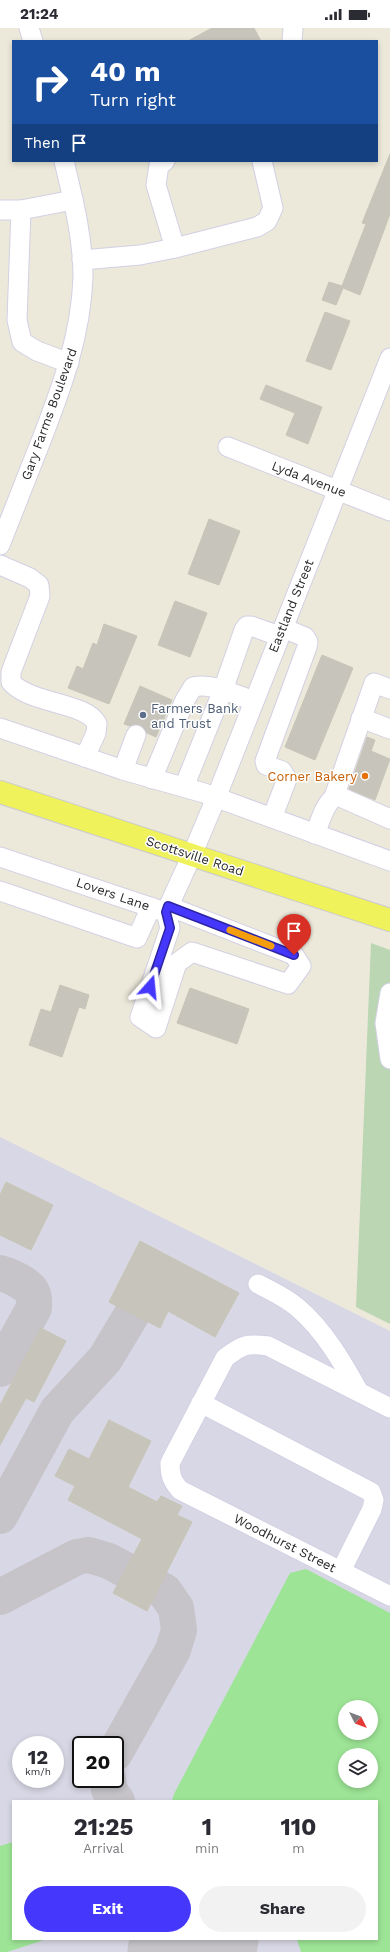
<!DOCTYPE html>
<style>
:root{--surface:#fff;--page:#f2f2f3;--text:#2b2b33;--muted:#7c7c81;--accent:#4538fc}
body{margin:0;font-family:"Work Sans",sans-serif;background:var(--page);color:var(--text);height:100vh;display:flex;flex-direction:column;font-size:15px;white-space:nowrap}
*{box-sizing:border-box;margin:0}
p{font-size:13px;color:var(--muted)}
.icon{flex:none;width:22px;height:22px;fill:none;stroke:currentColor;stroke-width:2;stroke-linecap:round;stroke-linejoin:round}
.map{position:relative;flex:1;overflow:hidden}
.drawer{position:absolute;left:12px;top:1772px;width:366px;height:140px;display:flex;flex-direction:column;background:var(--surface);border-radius:0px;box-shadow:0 2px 6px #0003}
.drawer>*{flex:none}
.guide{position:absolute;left:12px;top:12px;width:366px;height:122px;border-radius:0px;box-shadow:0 2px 6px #0003;background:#1a4fa0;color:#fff;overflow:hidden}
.needle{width:26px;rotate:132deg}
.fabs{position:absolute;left:338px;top:1672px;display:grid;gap:8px}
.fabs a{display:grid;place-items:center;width:40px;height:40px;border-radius:50%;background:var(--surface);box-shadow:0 2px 6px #0003;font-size:20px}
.speed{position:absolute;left:12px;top:1708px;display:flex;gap:8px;font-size:20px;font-weight:700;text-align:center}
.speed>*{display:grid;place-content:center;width:52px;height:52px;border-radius:50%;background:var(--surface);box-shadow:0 2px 6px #0003;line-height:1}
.speed small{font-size:10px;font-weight:400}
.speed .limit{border:2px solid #111;border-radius:6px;background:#fff;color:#111}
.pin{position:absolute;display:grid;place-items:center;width:34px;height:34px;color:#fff;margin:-41px -17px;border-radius:50% 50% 50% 0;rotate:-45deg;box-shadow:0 0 4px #0007}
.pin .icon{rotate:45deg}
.me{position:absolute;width:44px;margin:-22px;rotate:18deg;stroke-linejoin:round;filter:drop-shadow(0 0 3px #0008)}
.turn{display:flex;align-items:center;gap:14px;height:84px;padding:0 12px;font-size:18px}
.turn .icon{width:52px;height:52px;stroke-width:2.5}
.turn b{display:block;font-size:28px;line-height:34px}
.then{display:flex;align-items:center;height:38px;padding:0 12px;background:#0003;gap:8px;font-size:15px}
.eta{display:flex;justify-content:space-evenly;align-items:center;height:68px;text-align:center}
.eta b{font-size:24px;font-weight:700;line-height:28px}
.primary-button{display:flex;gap:8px;margin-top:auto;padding:8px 12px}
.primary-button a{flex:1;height:46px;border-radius:24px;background:var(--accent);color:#fff;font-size:16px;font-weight:700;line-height:46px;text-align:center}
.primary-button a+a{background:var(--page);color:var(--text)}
.status{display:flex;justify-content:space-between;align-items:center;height:28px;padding:0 20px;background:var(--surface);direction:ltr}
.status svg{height:11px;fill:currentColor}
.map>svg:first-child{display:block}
</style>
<div class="status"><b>21:24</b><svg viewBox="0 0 49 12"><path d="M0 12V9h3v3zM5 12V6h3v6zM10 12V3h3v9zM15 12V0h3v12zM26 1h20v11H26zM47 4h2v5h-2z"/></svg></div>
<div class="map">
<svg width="390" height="1924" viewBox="0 0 390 1924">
<rect width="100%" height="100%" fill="#ece9db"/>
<path fill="#d8d7e5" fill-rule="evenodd" d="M0 1109 390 1303V1924H0ZM345 1679H371V1705H345ZM21 1717H55V1751H21ZM81 1717H115V1751H81ZM345 1727H371V1753H345ZM13 1773H377V1911H13Z"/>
<g fill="#9de496" fill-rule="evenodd">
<path d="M306 1541 390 1585V1924H301L297 1911H377V1773H172L174 1766 290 1545ZM345 1679H371V1705H345ZM345 1727H371V1753H345Z"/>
<polygon points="13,1814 13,1911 47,1911 7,1924 0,1924 0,1818"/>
</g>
<polygon fill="#bad6b2" points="371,915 390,922 390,1296 356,1279"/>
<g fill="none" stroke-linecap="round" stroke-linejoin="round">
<g stroke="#c6c4c8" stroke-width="36">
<path d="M0 1245C9 1247 28 1256 32 1264 35 1269 34 1275 34 1280L0 1341"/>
<polyline points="0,1488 57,1383 105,1331 132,1286"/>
<polyline points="0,1569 77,1529 89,1527 109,1533 164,1563 176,1580 179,1602 173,1622 115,1725"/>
<polyline points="108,1751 109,1762 117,1773"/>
<polyline points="204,1914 209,1911"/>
</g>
<polyline stroke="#c6c4c8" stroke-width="91" points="173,1924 213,1911"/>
</g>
<g fill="#c7c5bb" stroke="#c7c5b5">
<polygon points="212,0 254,0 261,13 188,13"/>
<polygon points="390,126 390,186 360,267 343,260 336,277 322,272 329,254 342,258 366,196 362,195"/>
<polygon points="325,284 350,293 331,342 306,333"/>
<polygon points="266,357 322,379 308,416 286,407 295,385 260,371"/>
<polygon points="209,491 240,503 219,557 188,546"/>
<polygon points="175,573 207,585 190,629 158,617"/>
<polygon points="104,596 137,608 109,676 68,660 77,638 83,641 93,615 97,617"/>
<polygon points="322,627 353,640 315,732 285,719"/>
<polygon points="140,658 172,672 156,709 147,705 140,697 130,698 124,696"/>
<polygon points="367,709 375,712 371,723 390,731 375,772 349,761"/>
<polygon points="60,957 89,967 85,981 79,979 62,1029 29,1017 41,981 51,984"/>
<polygon points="190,960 249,981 237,1016 177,995"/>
<polygon points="6,1154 53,1177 31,1222 0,1207 0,1167"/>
<polygon points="140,1213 239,1265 215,1309 168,1283 160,1300 109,1274"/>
<polygon points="41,1300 66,1313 34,1374 26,1370 0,1417 0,1377"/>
<polygon points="109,1392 151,1413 128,1459 157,1474 161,1468 182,1478 177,1487 192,1494 147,1583 113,1565 142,1511 68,1472 75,1458 55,1448 69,1421 89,1431"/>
</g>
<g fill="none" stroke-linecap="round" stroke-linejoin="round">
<defs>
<g id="minor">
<polyline points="29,0 33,13"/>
<polyline points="292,13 293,0"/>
<polyline points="165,133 159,137 156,157 175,220"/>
<polyline points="0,182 21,182 73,172"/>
<polyline points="21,182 17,292 22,314 37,323 69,335"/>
<polyline points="82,232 140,227 175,220 257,199 267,193 273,180 262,133"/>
<polyline points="228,419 390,483"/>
<path d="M0 517C14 482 27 448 41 413 62 359 81 307 83 249 83 209 73 171 64 133"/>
<path d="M0 537 30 550 39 557 40 568 11 644V654C29 676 87 674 97 696L96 705 85 729"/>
<polyline points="361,690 390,701"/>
<polyline points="0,700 123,742 204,765 390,833"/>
<polyline points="123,742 136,707"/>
<path d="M152 751 185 672 193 659C212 654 235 667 254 673"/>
<polyline points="184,759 223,662 244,602 247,598 251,598 279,608"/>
<polyline points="334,769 374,655 390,661"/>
<polyline points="272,790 287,751 282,743 266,737 265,733 307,619 308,614 305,609 283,600"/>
<path d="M315 806C320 795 325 771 338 768L390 791"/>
<polyline points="0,829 162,883"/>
<polyline points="0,863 137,910 151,879"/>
<polyline points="166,884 192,827 216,770 390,330"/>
<polyline points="166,884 170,900 140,989 156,1000 177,935 192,924 288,956 301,938 294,927 168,878"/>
<polyline points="390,965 385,995 390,1031"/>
<path d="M258 1256C272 1263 287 1270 298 1280 324 1302 343 1335 359 1364"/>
<polyline points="201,1375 371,1464 374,1472 372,1481 341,1543"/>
<path d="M390 1380 268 1318C246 1315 242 1317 225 1330L170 1435C170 1447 172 1453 180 1462L390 1568"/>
</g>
<polyline id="major" points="0,764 390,892"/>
</defs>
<use href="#minor" stroke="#d2d0e3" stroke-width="21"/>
<use href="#major" stroke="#ccc" stroke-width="24"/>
<use href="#minor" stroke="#fff" stroke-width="19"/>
<use href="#major" stroke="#eff25a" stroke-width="22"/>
</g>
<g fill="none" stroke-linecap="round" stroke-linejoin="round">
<defs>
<polyline id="route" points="150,959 170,900 166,884 168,878 294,927"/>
</defs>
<use href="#route" stroke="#2d24a4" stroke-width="10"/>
<use href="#route" stroke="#4538fc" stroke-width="7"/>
<polyline stroke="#f59e0b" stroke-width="7" points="230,902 271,918"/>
</g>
<circle fill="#5c6f8a" stroke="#fff" stroke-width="1.5" cx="143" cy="687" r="4"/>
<circle fill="#e8710a" stroke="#fff" stroke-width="1.5" cx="365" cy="748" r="4"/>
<g text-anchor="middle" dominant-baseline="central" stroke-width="3" stroke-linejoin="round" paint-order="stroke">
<g font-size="13" fill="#2a2a2a" stroke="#fff">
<text transform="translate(49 386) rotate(-70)">Gary Farms Boulevard</text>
<text transform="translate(309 451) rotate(21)">Lyda Avenue</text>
<text transform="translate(291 578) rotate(-68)">Eastland Street</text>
<text transform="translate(195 828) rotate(18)">Scottsville Road</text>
<text transform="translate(113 866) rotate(19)">Lovers Lane</text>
<text transform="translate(285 1515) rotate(27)">Woodhurst Street</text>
</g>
<g font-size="13" fill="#4e5e75" stroke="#fff" text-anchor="start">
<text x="151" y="680">Farmers Bank<tspan x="151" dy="15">and Trust</tspan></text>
</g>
<g font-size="13" fill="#c56008" stroke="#fff" text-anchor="end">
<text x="357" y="748">Corner Bakery</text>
</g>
</g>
</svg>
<div class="fabs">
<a><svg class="needle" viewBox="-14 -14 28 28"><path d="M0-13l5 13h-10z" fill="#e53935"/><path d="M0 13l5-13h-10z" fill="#7c7c81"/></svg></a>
<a><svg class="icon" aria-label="layers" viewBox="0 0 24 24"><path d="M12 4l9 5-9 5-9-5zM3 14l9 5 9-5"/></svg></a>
</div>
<div class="speed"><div>12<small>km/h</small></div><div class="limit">20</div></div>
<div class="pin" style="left:294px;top:927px;background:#d93025"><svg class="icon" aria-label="arrive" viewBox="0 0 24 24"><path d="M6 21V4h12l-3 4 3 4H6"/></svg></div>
<svg class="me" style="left:150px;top:959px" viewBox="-20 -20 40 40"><path d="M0-17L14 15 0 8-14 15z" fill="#4538fc" stroke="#fff" stroke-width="4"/></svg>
<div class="guide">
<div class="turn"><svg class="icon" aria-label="right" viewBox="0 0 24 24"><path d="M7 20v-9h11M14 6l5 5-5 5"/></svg><div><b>40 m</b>Turn right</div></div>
<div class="then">Then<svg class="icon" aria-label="arrive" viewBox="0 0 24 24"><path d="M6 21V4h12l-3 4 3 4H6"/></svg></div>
</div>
<section class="drawer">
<div class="eta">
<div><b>21:25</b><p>Arrival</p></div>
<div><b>1</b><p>min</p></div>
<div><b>110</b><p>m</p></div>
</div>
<div class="primary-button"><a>Exit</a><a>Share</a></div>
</section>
</div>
